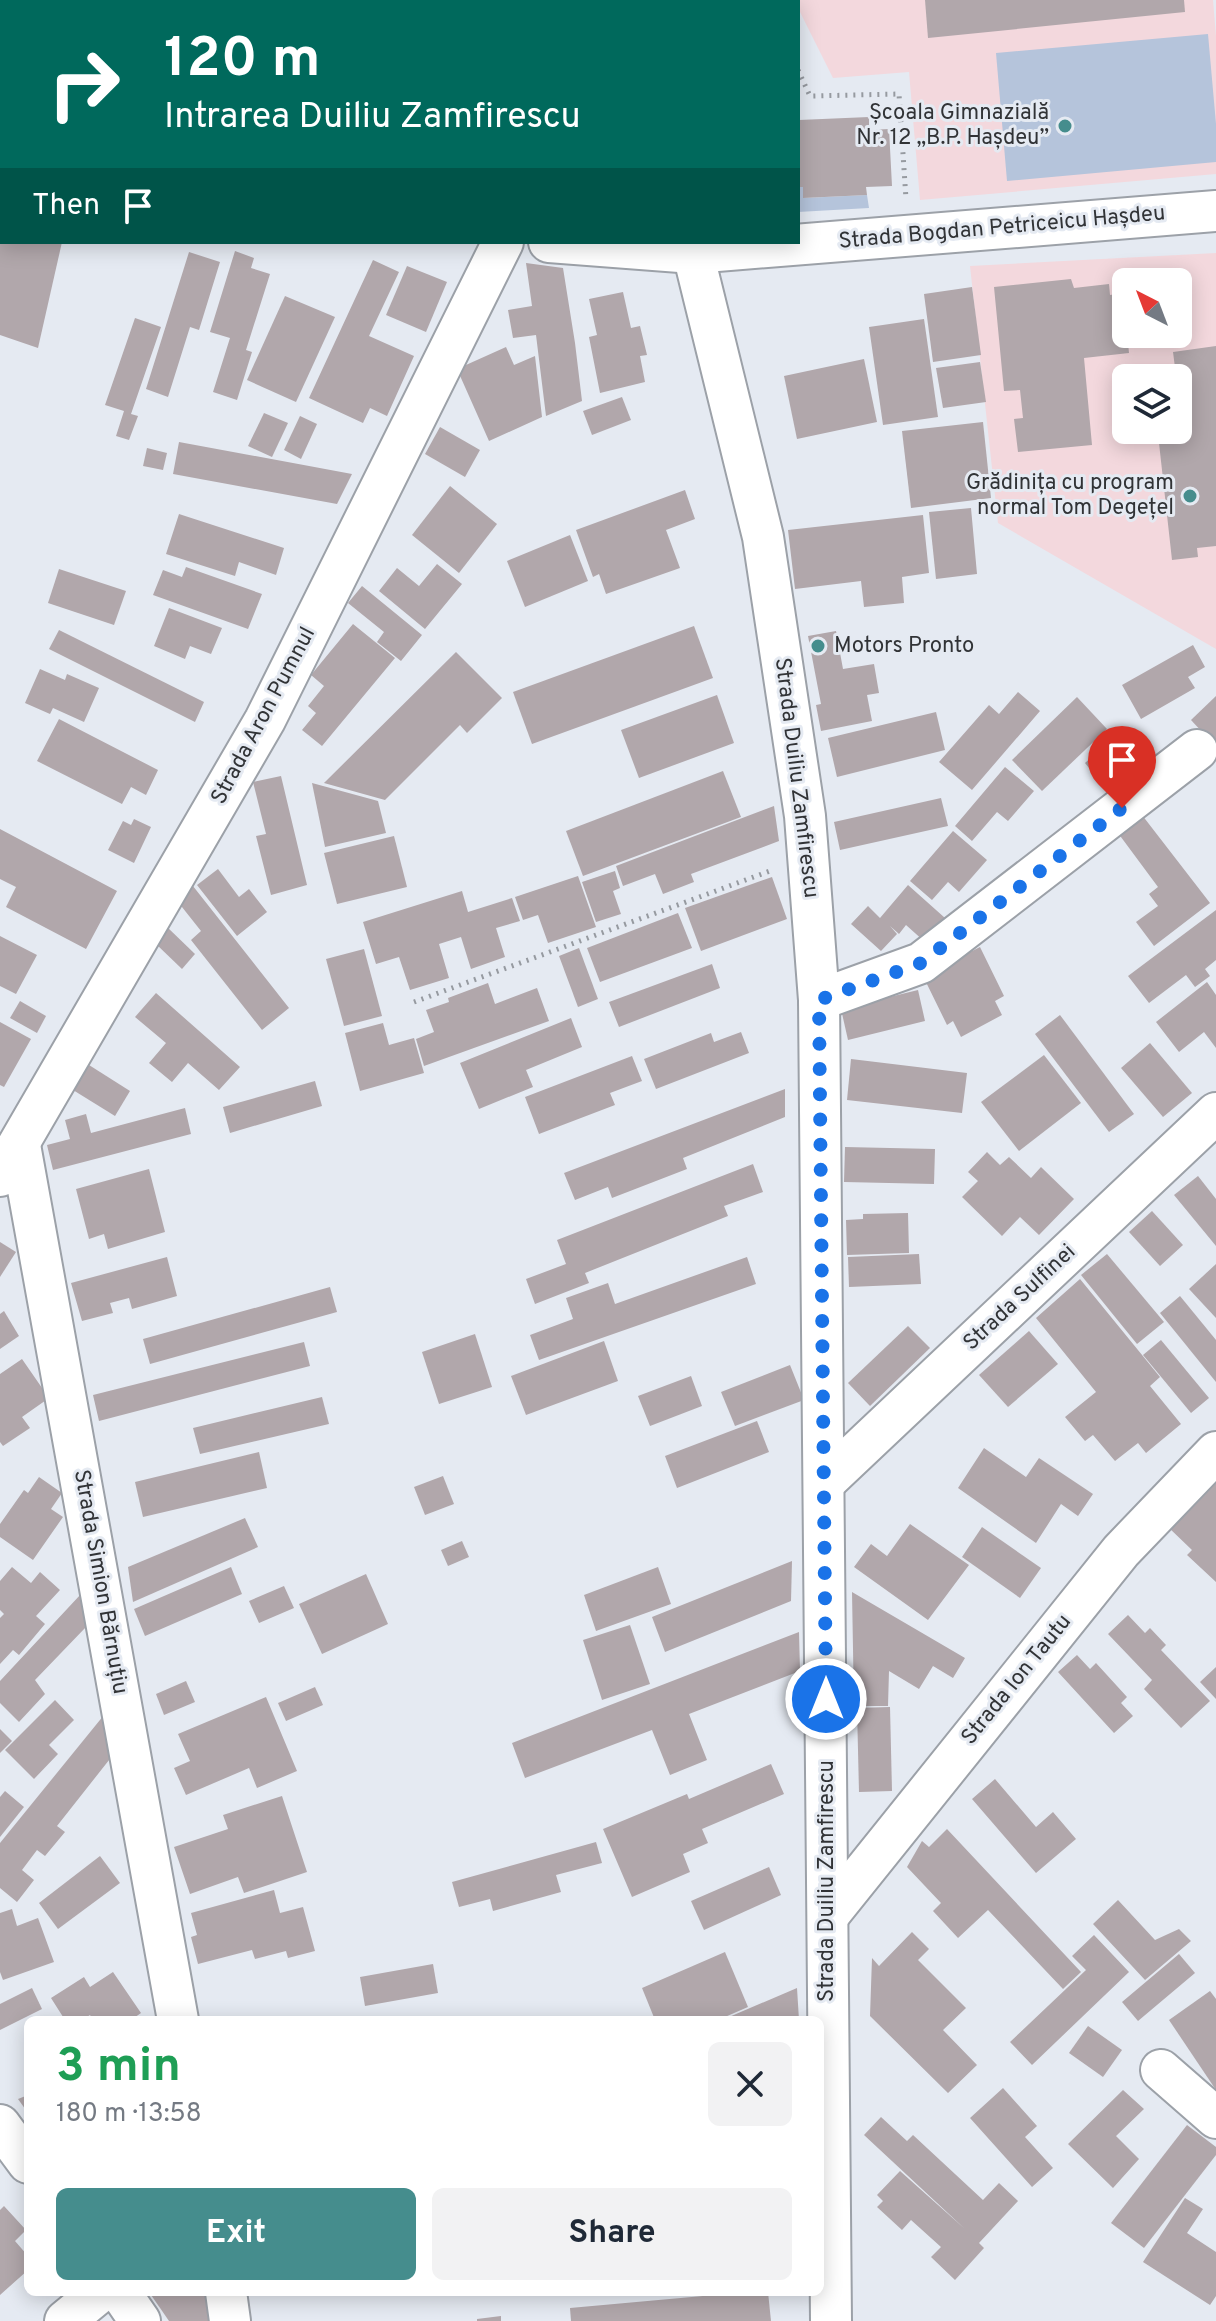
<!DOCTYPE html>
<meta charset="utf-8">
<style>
:root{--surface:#fff;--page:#f2f2f3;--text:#1f2937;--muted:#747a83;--accent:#458d8d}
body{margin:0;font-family:Overpass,sans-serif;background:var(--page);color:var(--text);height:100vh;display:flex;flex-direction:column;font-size:30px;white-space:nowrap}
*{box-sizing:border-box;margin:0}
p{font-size:26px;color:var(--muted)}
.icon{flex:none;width:44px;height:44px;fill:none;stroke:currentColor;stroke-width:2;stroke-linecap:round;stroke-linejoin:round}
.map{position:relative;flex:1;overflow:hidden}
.sheet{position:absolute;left:24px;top:2016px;width:800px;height:280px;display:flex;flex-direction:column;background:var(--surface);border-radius:12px;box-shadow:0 4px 20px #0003}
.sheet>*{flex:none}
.top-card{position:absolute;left:0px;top:0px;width:800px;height:244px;box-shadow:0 4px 20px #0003;background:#00695c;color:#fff;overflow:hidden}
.needle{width:52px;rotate:318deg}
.controls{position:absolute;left:1112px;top:268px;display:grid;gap:16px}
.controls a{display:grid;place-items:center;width:80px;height:80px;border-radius:12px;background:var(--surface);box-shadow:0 4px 20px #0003;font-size:40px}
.pin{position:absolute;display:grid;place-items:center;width:68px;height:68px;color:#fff;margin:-82px -34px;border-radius:50% 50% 50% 0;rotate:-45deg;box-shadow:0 0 8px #0007}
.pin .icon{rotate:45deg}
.me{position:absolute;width:88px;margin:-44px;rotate:0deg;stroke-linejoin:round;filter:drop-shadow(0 0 6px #0008)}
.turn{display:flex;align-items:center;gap:28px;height:168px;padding:0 32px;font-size:36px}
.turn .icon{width:104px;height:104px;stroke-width:2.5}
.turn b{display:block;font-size:56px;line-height:68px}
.then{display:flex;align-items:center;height:76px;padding:0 32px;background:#0003;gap:16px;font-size:30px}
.round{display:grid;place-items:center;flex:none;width:84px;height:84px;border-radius:12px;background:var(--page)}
.overview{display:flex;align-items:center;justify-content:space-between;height:136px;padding:0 32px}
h1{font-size:48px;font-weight:700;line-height:60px;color:#1e9e55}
.button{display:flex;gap:16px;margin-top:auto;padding:16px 32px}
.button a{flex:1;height:92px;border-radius:12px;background:var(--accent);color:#fff;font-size:32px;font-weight:700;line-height:92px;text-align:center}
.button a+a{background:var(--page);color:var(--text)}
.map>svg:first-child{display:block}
</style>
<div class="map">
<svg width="1216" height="2321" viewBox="0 0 1216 2321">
<rect width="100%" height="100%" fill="#e5eaf2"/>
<g fill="#f3d8dd" fill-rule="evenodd">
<polygon points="794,0 1213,0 1216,36 1216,174 920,200 909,72 833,78 798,8 798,2"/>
<path d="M1216 253V649L998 523 970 266ZM1126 282H1178V334H1126ZM1126 378H1178V430H1126Z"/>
</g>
<g fill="#b5c4db">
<polygon points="1208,34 1216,124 1216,162 1007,181 996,53"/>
<polygon points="798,187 803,187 804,198 867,195 869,208 798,212"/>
</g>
<g fill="#b1a7ab">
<polygon points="925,0 1184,0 1185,12 928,38"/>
<polygon points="869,117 869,130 889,129 892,186 866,187 867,195 803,198 803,187 798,187 799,120"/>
<polygon points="0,242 62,242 38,348 0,335"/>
<polygon points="235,251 254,258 251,268 270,274 246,350 252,352 237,400 213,392 230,338 210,332"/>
<polygon points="189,252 220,262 199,330 190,327 168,397 146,389"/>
<polygon points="373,260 399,272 369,336 414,356 387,416 370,408 363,423 309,398"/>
<polygon points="526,263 563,268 575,343 582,401 546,416 536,335 513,338 508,310 532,306"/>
<polygon points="407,266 447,282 426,332 386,315"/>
<polygon points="1071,279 1074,288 1109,284 1110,295 1123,293 1129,353 1084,358 1092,445 1018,452 1014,419 1023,418 1020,390 1004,391 994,287"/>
<polygon points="972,287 981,355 933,362 924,294"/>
<polygon points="623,292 631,328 640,326 647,355 640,356 645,382 600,393 589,337 597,335 589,299"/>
<polygon points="285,296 335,317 296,402 247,380"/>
<polygon points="135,318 161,327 131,414 138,416 129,440 116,436 124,411 105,405"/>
<polygon points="924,319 938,417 883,425 869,327"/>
<polygon points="1216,346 1216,546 1197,548 1198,557 1172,560 1158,434 1183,430 1173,352"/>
<polygon points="506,347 514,365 535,356 542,417 489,441 457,369"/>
<polygon points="864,359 877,422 797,439 784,376"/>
<polygon points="980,362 986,402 943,408 936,368"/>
<polygon points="622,397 631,420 592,435 583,411"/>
<polygon points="264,413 288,423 272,457 248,446"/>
<polygon points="300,416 317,424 301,459 284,450"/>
<polygon points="983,422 991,498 911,508 902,431"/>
<polygon points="440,427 480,450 465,477 425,454"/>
<polygon points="179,442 352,474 337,504 173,474"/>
<polygon points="147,448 167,453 163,470 143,466"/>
<polygon points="450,486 497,524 459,573 412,535"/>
<polygon points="685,490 695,519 666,530 680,568 606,594 599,574 593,577 576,530"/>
<polygon points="971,508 977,574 936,579 929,512"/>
<polygon points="179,514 284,548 276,575 239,562 235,576 166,554"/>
<polygon points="923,515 929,573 902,577 904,603 864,607 861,581 795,589 788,530"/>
<polygon points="570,535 588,581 525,607 507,561"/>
<polygon points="437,564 462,584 425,629 379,591 397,568 419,586"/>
<polygon points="186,567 262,594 248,629 153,595 163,570 182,577"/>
<polygon points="59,569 126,591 114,625 48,603"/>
<polygon points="362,586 422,635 401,661 377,642 384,632 348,603"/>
<polygon points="169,608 222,628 211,654 190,646 185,659 154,646"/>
<polygon points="353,624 395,658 322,746 302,730 316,713 308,706 324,686 311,675"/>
<polygon points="694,626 713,678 532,744 513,692"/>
<polygon points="59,630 204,702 195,722 49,649"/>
<polygon points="836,631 843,669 874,664 879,693 867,695 872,721 821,731 816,705 821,704 808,636"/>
<polygon points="1193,645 1205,667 1188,677 1195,688 1141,719 1122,685"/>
<polygon points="456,652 502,698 467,733 460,725 385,800 324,783"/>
<polygon points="40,669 65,680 67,674 99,688 84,722 53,708 50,714 25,703"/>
<polygon points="1018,692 1040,711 972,790 939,762 989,705 999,714"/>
<polygon points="717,695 734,743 639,778 621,730"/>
<polygon points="1216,696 1216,747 1191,720"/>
<polygon points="1077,697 1107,729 1042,791 1012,760"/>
<polygon points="936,712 945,750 837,777 828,738"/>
<polygon points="59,719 158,770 146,795 131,787 122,804 37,761"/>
<polygon points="1103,747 1125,774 1107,790 1085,763"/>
<polygon points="1005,767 1034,791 1008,821 997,812 972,841 955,826"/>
<polygon points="723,771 741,817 583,876 566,831"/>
<polygon points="281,776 307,885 271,895 256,836 266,834 253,782"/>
<polygon points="312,783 378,801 386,833 325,847"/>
<polygon points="941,798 948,826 840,850 834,822"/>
<polygon points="774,806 779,841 691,874 694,882 663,894 655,874 623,886 616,866"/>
<polygon points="1142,815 1210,903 1154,946 1136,922 1158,906 1149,894 1158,887 1118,833"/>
<polygon points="134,819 151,827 134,863 108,850 123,821 131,825"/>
<polygon points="0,829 117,891 86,949 6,907 16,887 0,879"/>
<polygon points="953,831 987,860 959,892 948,882 932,900 910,881"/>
<polygon points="394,836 407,887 337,904 324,853"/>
<polygon points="218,869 239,897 249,889 267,912 237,936 197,885"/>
<polygon points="615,871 620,888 613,891 621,914 596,922 582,882"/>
<polygon points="578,876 596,927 548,943 538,915 523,920 515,897"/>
<polygon points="772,877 787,919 701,951 685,908"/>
<polygon points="189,881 289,1008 262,1030 191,940 201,931 178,902"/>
<polygon points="908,885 945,918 925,942 906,925 899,934 890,926 897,934 881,951 851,924 868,906 880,918"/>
<polygon points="462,891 468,912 512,898 520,921 496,928 505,957 471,969 461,937 439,944 449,978 410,990 399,957 376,964 363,922"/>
<polygon points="1216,910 1216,960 1205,969 1210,976 1195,987 1186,975 1149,1003 1128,976"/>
<polygon points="678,913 692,948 600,982 587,948"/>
<polygon points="166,926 195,954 182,969 156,944"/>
<polygon points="0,936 37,955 16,994 0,986"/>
<polygon points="980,947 1004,996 995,1001 1002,1015 961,1037 953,1021 947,1025 923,976"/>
<polygon points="579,948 598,999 578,1007 559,956"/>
<polygon points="364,949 382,1016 344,1026 326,959"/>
<polygon points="712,964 720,988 619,1027 609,1002"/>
<polygon points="1207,982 1216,995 1216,1048 1204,1032 1179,1052 1156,1022"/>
<polygon points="488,983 495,1004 537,988 549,1021 424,1066 416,1039 434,1032 426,1010 449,1002 448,998"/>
<polygon points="918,990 925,1021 848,1040 841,1009"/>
<polygon points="156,993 240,1067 219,1090 188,1063 172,1082 149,1063 166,1043 135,1017"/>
<polygon points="20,1001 46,1016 37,1033 10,1018"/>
<polygon points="1060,1015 1134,1114 1109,1132 1035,1034"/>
<polygon points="571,1018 582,1047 526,1070 533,1087 479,1109 460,1063"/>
<polygon points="0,1022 31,1039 4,1087 0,1085"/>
<polygon points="383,1023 389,1045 414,1038 424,1073 360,1091 345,1033"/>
<polygon points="741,1032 749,1053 656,1089 644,1059 711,1033 714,1042"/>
<polygon points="1150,1043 1192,1093 1163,1117 1121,1068"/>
<polygon points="1044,1055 1081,1103 1019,1151 981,1102"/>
<polygon points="632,1056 642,1081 610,1093 615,1105 539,1134 525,1097"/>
<polygon points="851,1059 967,1073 962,1113 847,1100"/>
<polygon points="89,1065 130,1091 115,1116 73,1090"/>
<polygon points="315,1081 322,1106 230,1133 223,1107"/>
<polygon points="785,1089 785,1117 683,1158 687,1169 612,1198 608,1187 575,1200 564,1173"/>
<polygon points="185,1108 191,1134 53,1170 47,1145 70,1139 65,1120 86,1114 91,1133"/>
<polygon points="845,1147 935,1149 934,1184 844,1182"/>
<polygon points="987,1152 1000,1165 1009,1157 1031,1178 1041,1167 1074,1199 1039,1235 1020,1217 1002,1236 962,1197 978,1181 968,1172"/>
<polygon points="753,1164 763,1192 724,1206 728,1216 585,1273 589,1283 535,1304 526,1279 566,1264 557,1240"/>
<polygon points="149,1169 165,1232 108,1249 104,1234 89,1239 76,1189"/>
<polygon points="1198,1176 1216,1199 1216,1246 1174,1195"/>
<polygon points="1152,1211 1183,1245 1160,1266 1129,1232"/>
<polygon points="908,1213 909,1253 847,1255 846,1220 863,1219 863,1214"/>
<polygon points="0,1242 16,1252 0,1277"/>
<polygon points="919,1254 921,1284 849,1287 848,1257"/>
<polygon points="1107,1254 1164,1322 1137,1344 1081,1275"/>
<polygon points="167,1257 177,1296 132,1309 129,1298 110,1303 113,1313 82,1321 71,1283"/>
<polygon points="747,1257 756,1284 539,1360 530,1335 573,1319 566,1298 608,1283 615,1304"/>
<polygon points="1216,1264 1216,1318 1189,1289"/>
<polygon points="1080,1279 1160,1377 1150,1386 1181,1424 1146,1453 1138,1443 1115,1461 1093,1435 1085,1441 1065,1417 1096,1392 1036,1318"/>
<polygon points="330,1287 337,1312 150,1364 143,1339"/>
<polygon points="1180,1296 1216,1340 1216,1382 1160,1313"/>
<polygon points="4,1311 19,1336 0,1349 0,1314"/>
<polygon points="908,1326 930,1348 870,1406 848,1383"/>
<polygon points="1029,1331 1058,1364 1008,1407 979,1375"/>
<polygon points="475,1334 492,1387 439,1404 422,1352"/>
<polygon points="1161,1340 1209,1398 1191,1413 1143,1355"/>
<polygon points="604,1341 618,1381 526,1415 511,1376"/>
<polygon points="304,1342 310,1366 99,1421 93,1395"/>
<polygon points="22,1359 49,1398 22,1417 30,1428 3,1446 0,1442 0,1374"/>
<polygon points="790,1365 804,1400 735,1426 721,1392"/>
<polygon points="691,1376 702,1406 650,1426 638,1396"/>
<polygon points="322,1397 329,1424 200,1454 193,1428"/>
<polygon points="757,1421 769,1452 677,1488 665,1456"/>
<polygon points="984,1448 1026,1477 1039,1458 1093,1494 1078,1516 1061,1504 1036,1543 958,1488"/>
<polygon points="259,1452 267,1488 143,1517 135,1482"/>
<polygon points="443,1476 454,1504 425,1515 414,1487"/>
<polygon points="39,1477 62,1493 51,1509 63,1517 33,1560 0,1537 0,1524 24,1490 28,1493"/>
<polygon points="1216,1483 1216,1582 1187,1555 1192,1550 1167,1526 1189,1503 1193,1507"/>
<polygon points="245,1518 258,1547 133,1602 128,1567"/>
<polygon points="910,1524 969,1565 928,1620 854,1567 871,1544 887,1556"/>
<polygon points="982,1527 1041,1568 1020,1598 962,1557"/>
<polygon points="462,1541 469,1557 448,1566 441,1550"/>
<polygon points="792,1561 791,1601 665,1652 652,1617"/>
<polygon points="12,1567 31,1583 40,1572 60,1590 36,1616 45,1624 19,1655 13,1650 0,1664 0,1618 4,1614 0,1610 0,1581"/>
<polygon points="231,1567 242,1594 145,1636 134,1609"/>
<polygon points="658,1567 671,1604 596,1631 584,1595"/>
<polygon points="366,1574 388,1624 322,1654 299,1604"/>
<polygon points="284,1586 294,1608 259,1623 249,1601"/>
<polygon points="852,1592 965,1658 953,1678 933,1666 919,1689 889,1671 888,1706 854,1706"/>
<polygon points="81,1594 86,1627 35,1680 45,1694 19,1722 0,1703 0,1681"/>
<polygon points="1128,1615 1145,1633 1150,1628 1166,1645 1161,1650 1210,1701 1181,1728 1144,1689 1152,1680 1108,1634"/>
<polygon points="630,1625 650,1684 602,1700 583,1640"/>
<polygon points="799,1632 800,1671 689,1714 707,1760 670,1775 652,1730 525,1778 512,1743"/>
<polygon points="1077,1655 1090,1669 1096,1663 1127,1697 1121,1703 1133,1716 1114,1733 1058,1672"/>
<polygon points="1216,1667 1216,1699 1200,1682"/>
<polygon points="186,1681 195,1702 164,1715 156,1694"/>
<polygon points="315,1687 323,1705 286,1721 278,1703"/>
<polygon points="266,1697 297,1771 257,1788 249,1768 186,1795 174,1768 190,1761 178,1734"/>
<polygon points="55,1700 74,1720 49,1745 58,1754 34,1779 5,1750"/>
<polygon points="890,1707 892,1791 859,1792 857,1708"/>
<polygon points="104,1715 113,1755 57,1826 65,1832 45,1856 37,1850 22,1870 34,1880 17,1902 0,1888 0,1843"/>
<polygon points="0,1729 12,1741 0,1753"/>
<polygon points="771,1764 784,1794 702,1829 708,1843 683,1854 690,1872 632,1897 603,1829 687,1794 689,1799"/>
<polygon points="995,1779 1036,1827 1053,1812 1076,1839 1036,1873 972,1799"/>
<polygon points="5,1791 24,1807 0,1837 0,1797"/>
<polygon points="282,1796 307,1872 244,1893 238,1877 190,1894 174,1847 228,1829 223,1815"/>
<polygon points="947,1829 1081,1972 1063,1989 988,1910 958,1938 933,1911 941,1903 907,1867 922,1841 929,1847"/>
<polygon points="596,1842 602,1863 556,1875 561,1892 493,1911 490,1899 459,1907 452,1882"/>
<polygon points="100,1856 120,1883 58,1929 39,1903"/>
<polygon points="769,1867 781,1895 704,1930 691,1901"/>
<polygon points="274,1890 280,1913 303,1907 315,1951 288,1958 286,1951 255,1959 252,1950 198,1964 191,1937 197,1935 191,1913"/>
<polygon points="1118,1900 1155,1940 1179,1929 1191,1941 1145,1980 1093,1924"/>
<polygon points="12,1909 17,1926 38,1918 54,1962 3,1980 0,1972 0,1913"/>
<polygon points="912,1932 929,1949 918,1960 966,2008 943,2030 977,2065 948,2093 870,2016 872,1958 879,1966"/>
<polygon points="1094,1935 1129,1972 1032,2065 1010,2042 1086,1970 1072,1956"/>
<polygon points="725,1952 748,2007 718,2020 655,2020 642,1988"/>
<polygon points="1179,1954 1195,1973 1138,2021 1122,2002"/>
<polygon points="433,1964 438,1993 365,2006 360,1977"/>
<polygon points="113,1972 141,2013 131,2020 93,2020 90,2015 82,2020 65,2020 51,1998 84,1977 90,1987"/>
<polygon points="32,1988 42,2009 0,2030 0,2004"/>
<polygon points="797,1988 799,2020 722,2020"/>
<polygon points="1210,1991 1216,1999 1216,2090 1169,2020"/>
<polygon points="1088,2026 1122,2050 1103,2077 1069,2053"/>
<polygon points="1003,2088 1037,2126 1025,2137 1053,2168 1032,2187 970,2118"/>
<polygon points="1123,2090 1144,2109 1116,2136 1139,2159 1113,2188 1068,2144"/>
<polygon points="28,2095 28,2113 18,2099"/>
<polygon points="881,2117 907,2141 913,2135 983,2200 999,2183 1018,2201 979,2243 984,2248 955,2280 931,2257 941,2247 911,2220 902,2230 877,2207 883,2201 877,2195 900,2171 965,2229 864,2135"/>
<polygon points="1187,2125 1216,2147 1216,2155 1144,2248 1111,2223"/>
<polygon points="1185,2198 1203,2209 1187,2233 1216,2252 1216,2296 1210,2305 1143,2262"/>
<polygon points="4,2206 26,2230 15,2241 28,2256 28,2270 0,2295 0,2210"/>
<polygon points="149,2292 205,2292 211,2321 169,2321"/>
<polygon points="747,2292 768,2292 771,2321 571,2321 570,2308"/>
<polygon points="501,2316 501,2321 477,2321 477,2319"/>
</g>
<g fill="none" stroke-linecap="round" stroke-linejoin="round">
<defs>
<polyline id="lane" points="0,54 2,54"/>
<g id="street">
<polyline points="559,0 560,2"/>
<polyline points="0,186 2,186"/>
<polyline points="549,242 693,253 1216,211"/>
<polyline points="693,253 763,537 805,816 819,1000 831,2321"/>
<polyline points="819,1000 921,963 1197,750"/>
<polyline points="20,1145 178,2020"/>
<polyline points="0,1176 265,720 503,242"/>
<polyline points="825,1482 1216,1113"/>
<polyline points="828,1916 1121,1551 1216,1452"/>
<polyline points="1161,2070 1216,2118"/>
<polyline points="0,2125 28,2163"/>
<polyline points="120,2292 140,2321"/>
<polyline points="226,2292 230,2321"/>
<polyline points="65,2321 100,2292"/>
</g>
</defs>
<use href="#lane" stroke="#9ca1a8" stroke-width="24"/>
<use href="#street" stroke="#9ca1a8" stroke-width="44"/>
<g stroke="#969aa0" stroke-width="5" stroke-dasharray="2 6" stroke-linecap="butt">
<polyline points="112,2 113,0"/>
<polyline points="798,70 810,96 899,94 906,199"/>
<polyline points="414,1002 770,871"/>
</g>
<use href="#lane" stroke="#fff" stroke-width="20"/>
<use href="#street" stroke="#fff" stroke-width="40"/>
</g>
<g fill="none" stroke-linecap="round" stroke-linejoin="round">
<polyline stroke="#1a73e8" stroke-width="14" stroke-dasharray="0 25.2" points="826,1699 819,1000 921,963 1122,808"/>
</g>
<g fill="#458d8d" stroke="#e5eaf2" stroke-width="3">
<circle cx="1065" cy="126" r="8"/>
<circle cx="1190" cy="496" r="8"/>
<circle cx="818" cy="646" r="8"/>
</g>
<g text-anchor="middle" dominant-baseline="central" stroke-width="6" stroke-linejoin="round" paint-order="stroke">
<g font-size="22" fill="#313336" stroke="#e5eaf2" text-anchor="end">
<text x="1049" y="113">Școala Gimnazială<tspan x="1049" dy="25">Nr. 12 „B.P. Hașdeu”</tspan></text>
<text x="1174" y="483">Grădinița cu program<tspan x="1174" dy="25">normal Tom Degețel</tspan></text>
<text x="834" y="646" text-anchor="start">Motors Pronto</text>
</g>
<g font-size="22" fill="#313336" stroke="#e5eaf2">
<text transform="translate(1002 228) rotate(-5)">Strada Bogdan Petriceicu Hașdeu</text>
<text transform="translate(264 716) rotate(-62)">Strada Aron Pumnul</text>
<text transform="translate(796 778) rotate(83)">Strada Duiliu Zamfirescu</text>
<text transform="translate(1020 1298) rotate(-43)">Strada Sulfinei</text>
<text transform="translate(100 1582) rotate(80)">Strada Simion Bărnuțiu</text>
<text transform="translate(1017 1680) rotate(-51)">Strada Ion Tautu</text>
<text transform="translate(827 1881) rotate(-90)">Strada Duiliu Zamfirescu</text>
</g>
</g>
</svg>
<div class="controls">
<a><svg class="needle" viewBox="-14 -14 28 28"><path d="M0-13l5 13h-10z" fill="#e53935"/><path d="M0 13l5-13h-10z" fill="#747a83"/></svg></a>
<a><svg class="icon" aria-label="layers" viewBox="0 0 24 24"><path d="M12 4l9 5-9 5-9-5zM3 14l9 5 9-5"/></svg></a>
</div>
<div class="pin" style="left:1122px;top:808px;background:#d93025"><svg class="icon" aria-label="arrive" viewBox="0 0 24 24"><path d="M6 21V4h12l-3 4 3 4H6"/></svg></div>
<svg class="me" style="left:826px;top:1699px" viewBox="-20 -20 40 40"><circle r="17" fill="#1a73e8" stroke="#fff" stroke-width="3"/><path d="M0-11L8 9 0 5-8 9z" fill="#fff"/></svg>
<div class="top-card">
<div class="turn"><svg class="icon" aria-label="right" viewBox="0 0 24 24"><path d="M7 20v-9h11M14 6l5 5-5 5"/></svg><div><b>120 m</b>Intrarea Duiliu Zamfirescu</div></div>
<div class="then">Then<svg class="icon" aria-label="arrive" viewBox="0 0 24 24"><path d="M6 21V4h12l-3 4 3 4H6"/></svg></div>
</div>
<section class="sheet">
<div class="overview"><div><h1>3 min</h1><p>180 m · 13:58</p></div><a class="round"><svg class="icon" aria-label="close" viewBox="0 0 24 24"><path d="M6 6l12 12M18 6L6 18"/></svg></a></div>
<div class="button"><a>Exit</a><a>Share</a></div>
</section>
</div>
